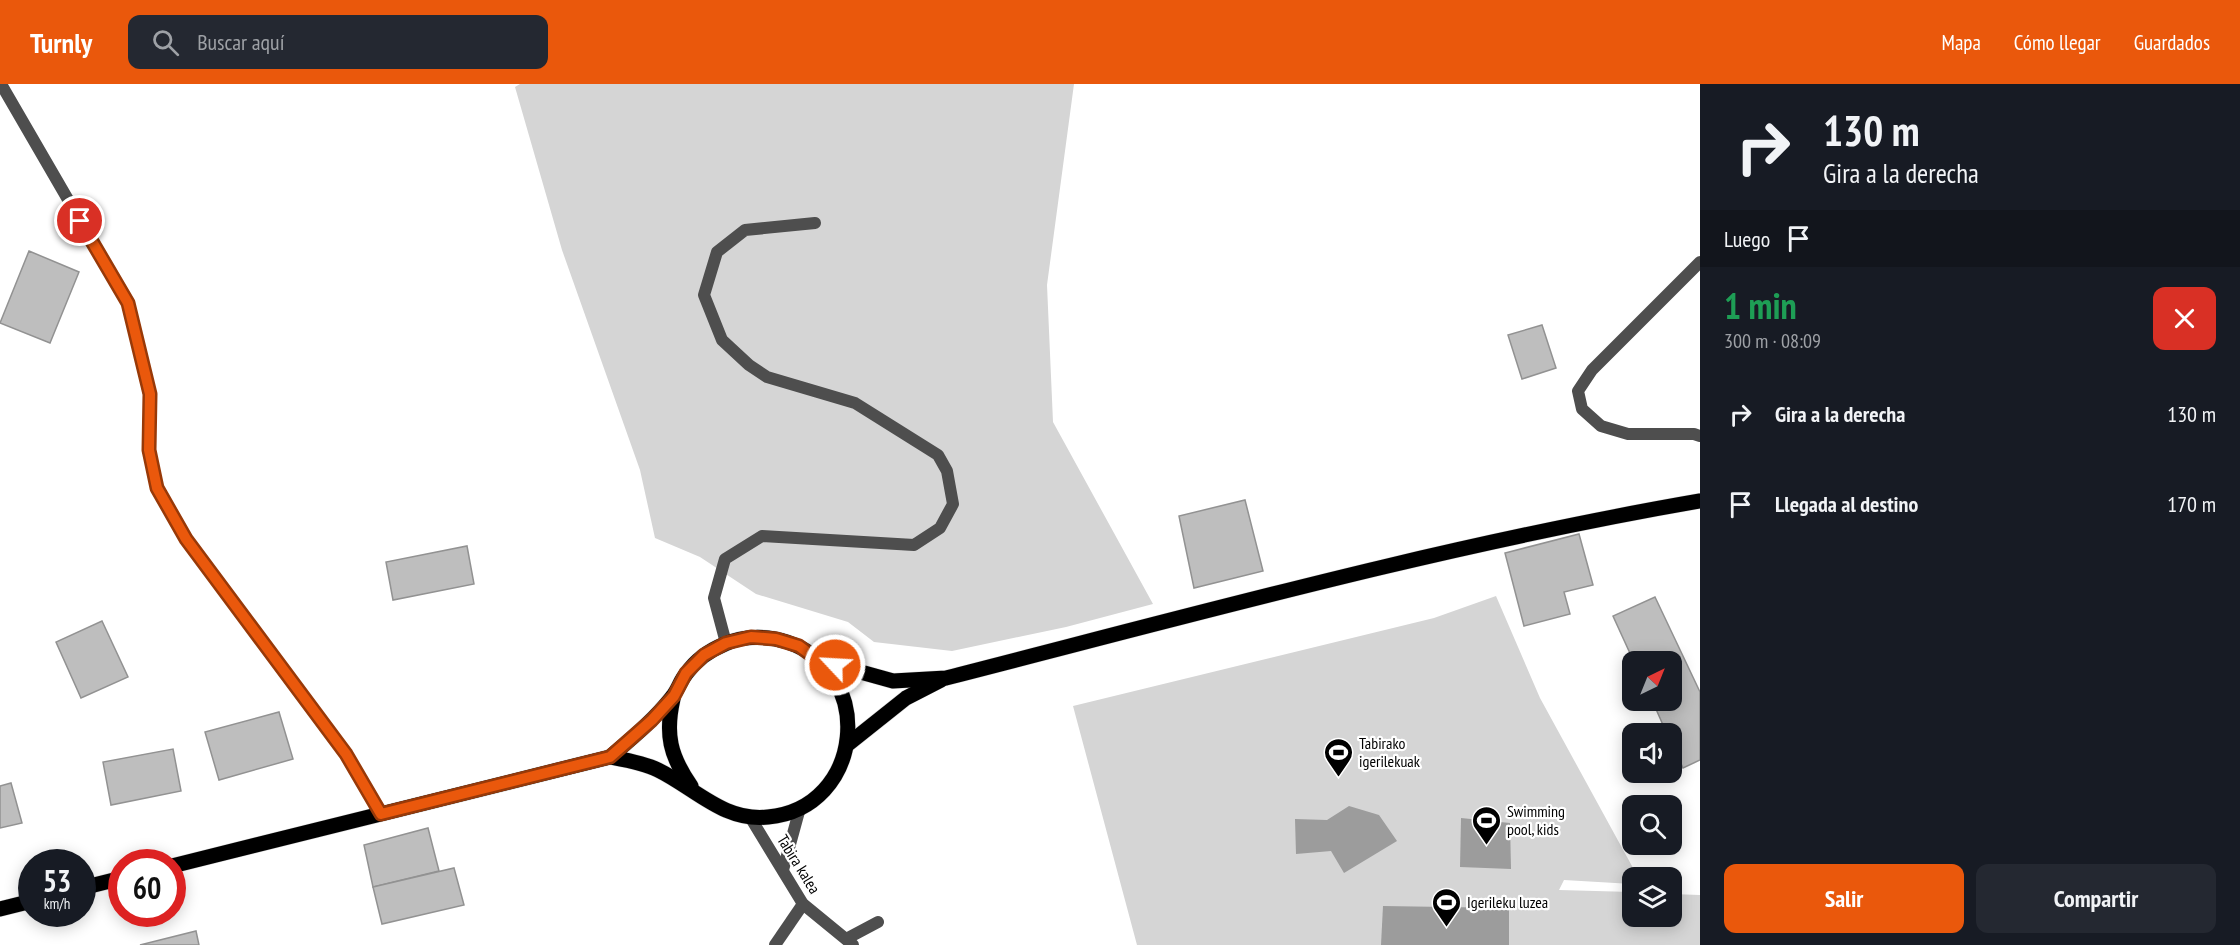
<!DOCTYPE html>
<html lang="es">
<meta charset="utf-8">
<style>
:root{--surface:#171b24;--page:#242831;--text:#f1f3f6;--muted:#9ea1a6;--accent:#ea580c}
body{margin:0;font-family:"PT Sans Narrow",sans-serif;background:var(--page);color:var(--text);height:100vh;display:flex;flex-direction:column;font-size:22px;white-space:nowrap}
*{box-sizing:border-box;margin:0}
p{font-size:20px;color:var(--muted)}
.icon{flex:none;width:33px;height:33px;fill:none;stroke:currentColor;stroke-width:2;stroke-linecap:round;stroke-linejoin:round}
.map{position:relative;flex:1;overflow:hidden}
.side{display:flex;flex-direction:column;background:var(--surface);width:540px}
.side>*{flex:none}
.hud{background:#171b24;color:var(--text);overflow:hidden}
.needle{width:39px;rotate:43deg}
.tools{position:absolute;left:1622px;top:567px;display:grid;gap:12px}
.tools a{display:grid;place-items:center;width:60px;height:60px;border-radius:12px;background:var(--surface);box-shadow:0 3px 15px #0003;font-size:30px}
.speed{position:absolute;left:18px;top:765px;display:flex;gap:12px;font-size:30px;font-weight:700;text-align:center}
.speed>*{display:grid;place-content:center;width:78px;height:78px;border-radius:50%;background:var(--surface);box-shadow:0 3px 15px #0003;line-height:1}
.speed small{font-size:15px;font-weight:400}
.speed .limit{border:9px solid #d22;background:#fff;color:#111}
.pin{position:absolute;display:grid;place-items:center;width:51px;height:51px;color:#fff;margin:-26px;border:3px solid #fff;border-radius:50%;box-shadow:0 2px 6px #0007}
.me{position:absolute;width:66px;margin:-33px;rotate:295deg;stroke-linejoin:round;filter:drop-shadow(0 0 4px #0008)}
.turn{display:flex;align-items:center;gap:21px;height:126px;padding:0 24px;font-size:27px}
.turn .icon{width:78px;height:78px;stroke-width:2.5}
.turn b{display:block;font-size:42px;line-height:51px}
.then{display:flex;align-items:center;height:57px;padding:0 24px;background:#0003;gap:12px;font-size:22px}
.round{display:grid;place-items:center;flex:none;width:63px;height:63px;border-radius:12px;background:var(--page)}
.headline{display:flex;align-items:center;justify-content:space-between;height:102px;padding:0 24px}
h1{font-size:36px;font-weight:700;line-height:45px;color:#1e9e55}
.action{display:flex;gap:12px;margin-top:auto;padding:12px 24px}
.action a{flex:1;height:69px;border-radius:12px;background:var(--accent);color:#fff;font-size:24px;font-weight:700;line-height:69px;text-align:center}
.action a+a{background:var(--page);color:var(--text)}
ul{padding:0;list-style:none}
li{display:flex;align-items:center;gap:18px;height:90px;padding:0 24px}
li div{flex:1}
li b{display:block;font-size:22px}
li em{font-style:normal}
header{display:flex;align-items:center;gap:36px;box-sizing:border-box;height:84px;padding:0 30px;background:var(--accent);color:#fff}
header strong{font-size:28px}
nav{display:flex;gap:33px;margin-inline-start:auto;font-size:21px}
.search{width:420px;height:54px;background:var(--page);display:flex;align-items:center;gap:15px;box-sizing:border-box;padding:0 21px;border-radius:12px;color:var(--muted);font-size:22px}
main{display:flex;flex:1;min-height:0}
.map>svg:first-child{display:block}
</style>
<header>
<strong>Turnly</strong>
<div class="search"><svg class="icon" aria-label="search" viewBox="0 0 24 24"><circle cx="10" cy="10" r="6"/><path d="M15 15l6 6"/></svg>Buscar aquí</div>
<nav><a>Mapa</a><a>Cómo llegar</a><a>Guardados</a></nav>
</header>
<main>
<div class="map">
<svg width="1700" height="861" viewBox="0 0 1700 861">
<rect width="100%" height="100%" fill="#fff"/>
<g fill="#d5d5d5">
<polygon points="520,0 1074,0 1047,201 1053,338 1153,520 1066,543 952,567 874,558 848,538 756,510 700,473 655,454 640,386 562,166 515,3"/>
<polygon points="1496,512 1540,614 1638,793 1632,794 1632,800 1564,796 1559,806 1632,808 1632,832 1671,832 1671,810 1700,811 1700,861 1137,861 1073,622 1434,534"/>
</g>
<g fill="#9c9c9c">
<polygon points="1349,722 1379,731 1397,757 1344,789 1331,767 1296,770 1295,735 1327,736"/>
<polygon points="1461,734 1510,739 1511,785 1460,783"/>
<polygon points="1383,822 1509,824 1509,861 1381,861"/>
</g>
<g fill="#bebebe" stroke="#929292" stroke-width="1.5">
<polygon points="29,167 79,188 50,259 0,239"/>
<polygon points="1542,241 1556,284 1522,295 1508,251"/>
<polygon points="1245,416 1263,487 1194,504 1179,432"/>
<polygon points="1579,450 1593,501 1564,508 1570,530 1524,542 1505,469"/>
<polygon points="467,462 474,500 393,516 386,478"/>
<polygon points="1655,513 1700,608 1700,676 1683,684 1671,658 1671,650 1667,650 1652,616 1671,616 1671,578 1634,578 1613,532"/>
<polygon points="102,537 128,593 81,614 56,558"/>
<polygon points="279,628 293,675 219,696 205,648"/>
<polygon points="173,665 181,707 111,721 103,678"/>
<polygon points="11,699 22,739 0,744 0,702"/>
<polygon points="428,744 439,787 373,803 364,761"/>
<polygon points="454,784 464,821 382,840 373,803"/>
<polygon points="196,847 199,861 140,861"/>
</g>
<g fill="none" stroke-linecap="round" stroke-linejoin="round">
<defs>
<g id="primary">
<path d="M821 577 893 597 946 594C1196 530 1445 461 1700 417"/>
<path d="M673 615C665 650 670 672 691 702"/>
<polyline points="847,661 906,614 941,596"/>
<path d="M172 782 610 673C626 676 644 679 658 686 695 704 724 738 768 733 864 724 877 588 787 558 768 552 744 551 725 560 710 566 695 577 686 590 680 597 678 606 672 613 654 636 632 654 610 673"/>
<polyline points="82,804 122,794"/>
<polyline points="0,825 32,817"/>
</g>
</defs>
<use href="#primary" stroke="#dbdbdb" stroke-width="16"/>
<g stroke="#4e4e4e" stroke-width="12">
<polyline points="1,0 128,219 149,310 149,366 157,404 186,455 346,671 381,730"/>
<polyline points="1700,178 1592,286 1578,307 1582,325 1601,342 1628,350 1694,350 1700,352"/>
<polyline points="726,559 714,514 725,475 762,452 914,461 940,444 953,420 947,387 938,371 855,319 767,293 749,281 722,256 704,211 717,168 745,146 815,139"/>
</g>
<g stroke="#4e4e4e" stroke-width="12">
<polyline points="750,733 803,820 853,861"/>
<polyline points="783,786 800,724"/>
<polyline points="846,855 878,838"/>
<polyline points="775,861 803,820"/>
</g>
<use href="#primary" stroke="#000" stroke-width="15"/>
</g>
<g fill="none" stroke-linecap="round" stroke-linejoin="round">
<defs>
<polyline id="route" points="80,137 128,219 150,310 149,366 157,404 186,455 346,670 381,730 610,673 652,636 674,612 686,589 704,571 726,559 751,553 776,555 799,562 819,577 835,581"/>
</defs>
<use href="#route" stroke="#983908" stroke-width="15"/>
<use href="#route" stroke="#ea580c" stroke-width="10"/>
</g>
<defs>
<symbol id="stadium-pin" viewBox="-11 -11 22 30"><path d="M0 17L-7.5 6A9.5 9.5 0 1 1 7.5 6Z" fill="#000" stroke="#fff"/><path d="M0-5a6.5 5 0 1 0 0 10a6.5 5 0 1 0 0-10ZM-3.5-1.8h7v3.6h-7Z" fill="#fff"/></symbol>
</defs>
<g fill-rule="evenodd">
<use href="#stadium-pin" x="1322" y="652" width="33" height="45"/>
<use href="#stadium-pin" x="1470" y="720" width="33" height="45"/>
<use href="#stadium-pin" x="1430" y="802" width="33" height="45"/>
</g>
<g text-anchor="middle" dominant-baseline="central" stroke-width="4.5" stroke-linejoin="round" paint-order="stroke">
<g font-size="16" fill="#000" stroke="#fff" text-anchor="start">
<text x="1359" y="659">Tabirako<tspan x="1359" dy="18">igerilekuak</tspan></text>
<text x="1507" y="727">Swimming<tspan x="1507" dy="18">pool, kids</tspan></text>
<text x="1467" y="818">Igerileku luzea</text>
</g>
<g font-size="16" fill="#000" stroke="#fff">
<text transform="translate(799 780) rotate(58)">Tabira kalea</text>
</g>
</g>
</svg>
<div class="tools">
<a><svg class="needle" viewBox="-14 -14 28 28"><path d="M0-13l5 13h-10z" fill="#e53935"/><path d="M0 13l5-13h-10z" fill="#9ea1a6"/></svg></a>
<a><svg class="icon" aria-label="sound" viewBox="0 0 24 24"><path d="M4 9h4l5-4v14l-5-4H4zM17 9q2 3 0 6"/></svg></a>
<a><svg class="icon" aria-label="search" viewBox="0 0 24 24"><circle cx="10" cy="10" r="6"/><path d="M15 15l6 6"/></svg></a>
<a><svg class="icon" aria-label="layers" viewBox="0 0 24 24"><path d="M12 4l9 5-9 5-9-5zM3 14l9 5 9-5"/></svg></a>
</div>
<div class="speed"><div>53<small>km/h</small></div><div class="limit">60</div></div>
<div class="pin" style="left:80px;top:137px;background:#d93025"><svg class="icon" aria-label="arrive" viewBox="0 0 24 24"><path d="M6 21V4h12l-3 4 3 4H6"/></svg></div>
<svg class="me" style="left:835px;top:581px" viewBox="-20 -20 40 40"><circle r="17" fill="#ea580c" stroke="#fff" stroke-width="3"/><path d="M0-11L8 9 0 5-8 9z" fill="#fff"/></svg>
</div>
<section class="side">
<div class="hud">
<div class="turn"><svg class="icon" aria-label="right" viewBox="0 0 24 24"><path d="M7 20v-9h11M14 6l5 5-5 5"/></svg><div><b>130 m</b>Gira a la derecha</div></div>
<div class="then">Luego<svg class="icon" aria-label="arrive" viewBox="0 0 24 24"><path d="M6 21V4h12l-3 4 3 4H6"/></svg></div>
</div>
<div class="headline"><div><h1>1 min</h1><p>300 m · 08:09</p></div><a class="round" style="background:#d93025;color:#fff"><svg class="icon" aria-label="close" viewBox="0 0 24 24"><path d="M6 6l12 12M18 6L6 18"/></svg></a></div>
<ul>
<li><svg class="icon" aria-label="right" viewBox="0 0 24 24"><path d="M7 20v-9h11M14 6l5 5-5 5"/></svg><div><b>Gira a la derecha</b></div><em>130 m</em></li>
<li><svg class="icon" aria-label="arrive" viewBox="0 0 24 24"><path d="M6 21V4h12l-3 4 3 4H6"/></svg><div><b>Llegada al destino</b></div><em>170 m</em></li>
</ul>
<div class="action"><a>Salir</a><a>Compartir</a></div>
</section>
</main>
